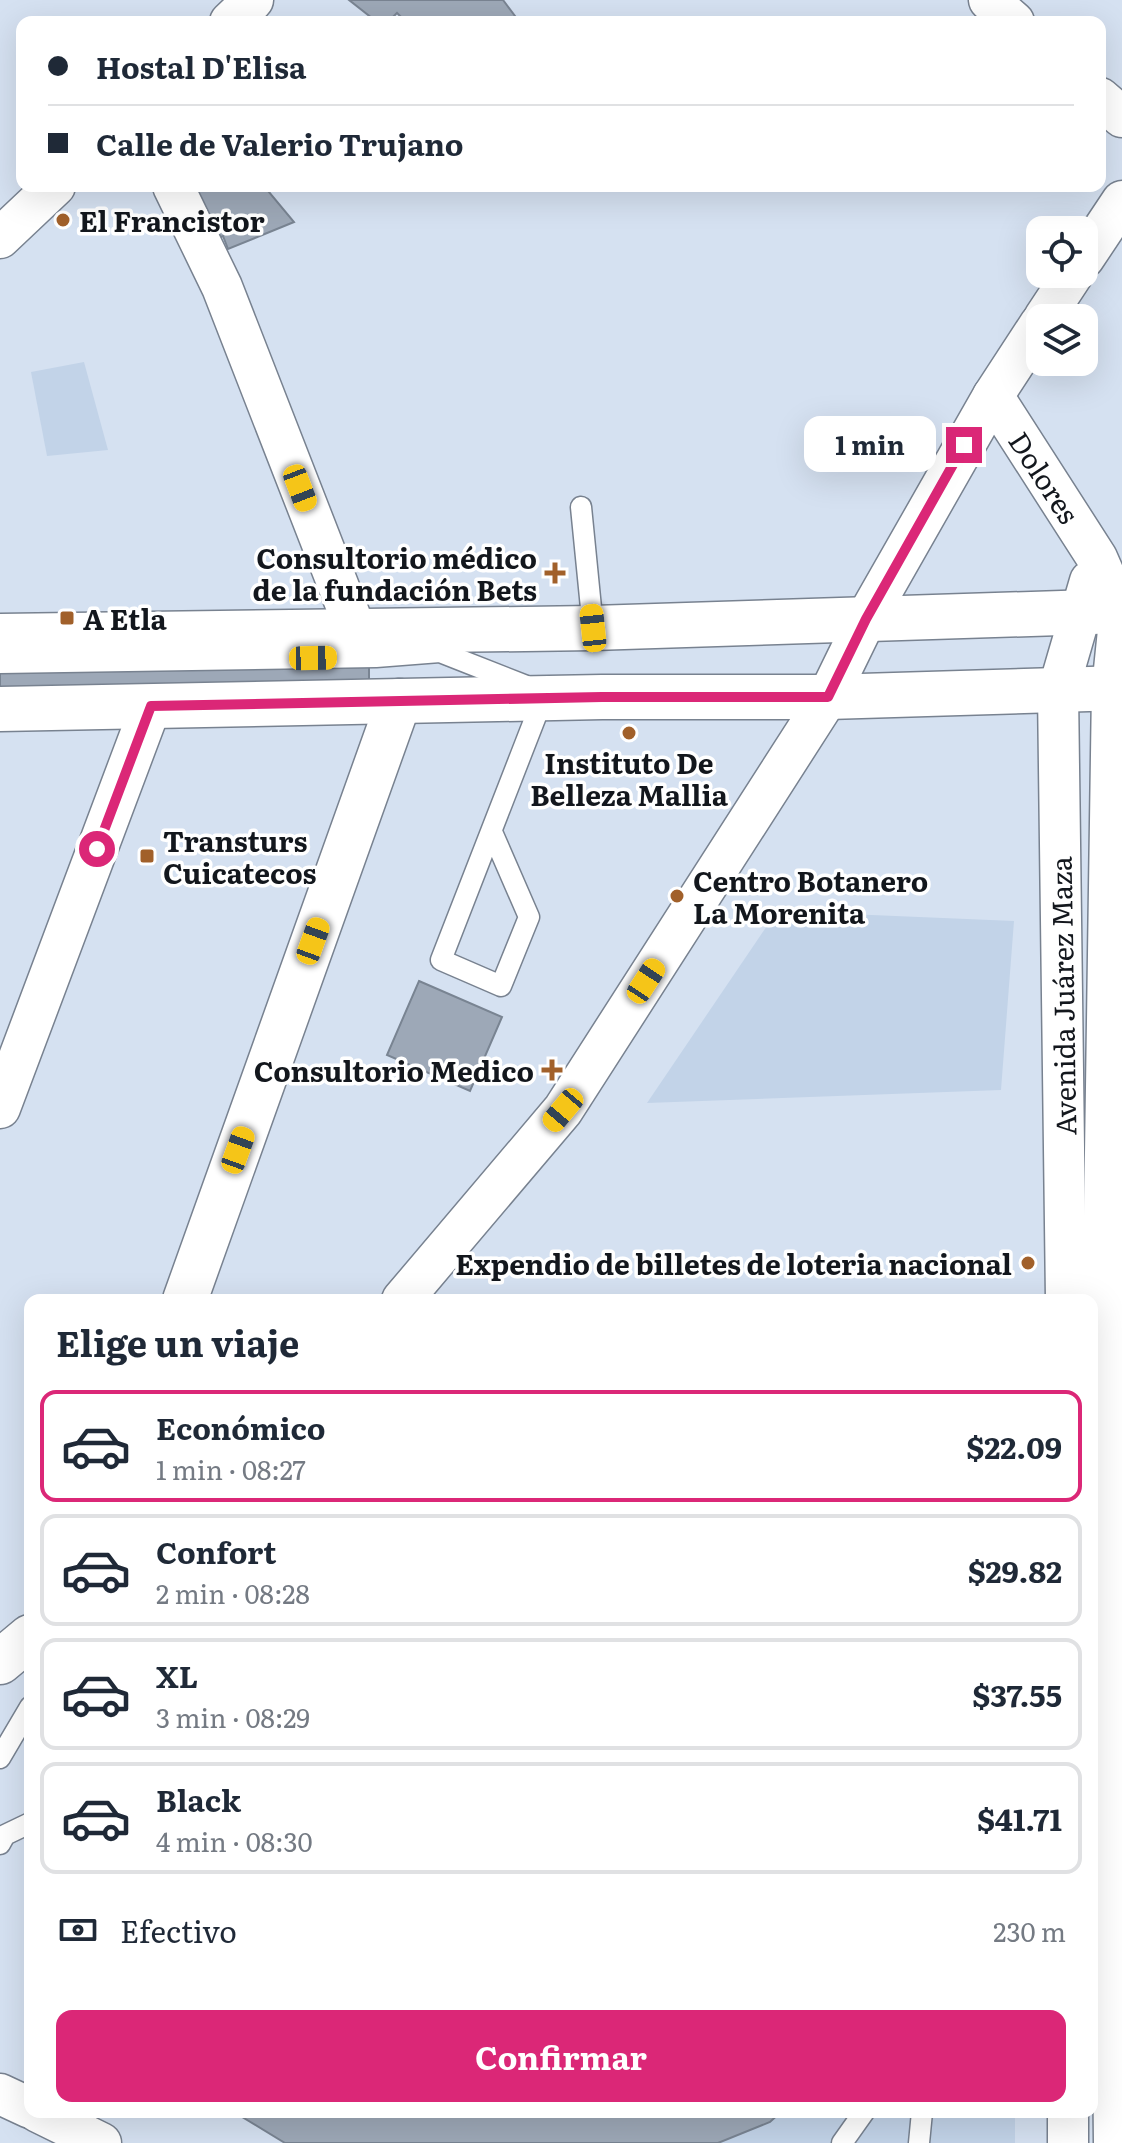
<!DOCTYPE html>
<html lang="es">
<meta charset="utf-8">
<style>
:root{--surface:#fff;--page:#f6f6f7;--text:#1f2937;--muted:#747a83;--line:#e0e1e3;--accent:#db2777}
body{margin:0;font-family:Literata,serif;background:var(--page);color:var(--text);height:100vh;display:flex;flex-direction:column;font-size:30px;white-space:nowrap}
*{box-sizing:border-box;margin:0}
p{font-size:26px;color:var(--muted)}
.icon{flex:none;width:44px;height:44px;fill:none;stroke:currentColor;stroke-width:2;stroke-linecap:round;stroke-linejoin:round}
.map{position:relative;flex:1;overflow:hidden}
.panel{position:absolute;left:24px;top:1294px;width:1074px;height:824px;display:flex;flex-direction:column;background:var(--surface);border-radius:16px;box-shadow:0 8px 32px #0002}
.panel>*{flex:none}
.hud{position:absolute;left:16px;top:16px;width:1090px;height:176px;border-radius:16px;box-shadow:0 8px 32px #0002;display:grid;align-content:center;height:176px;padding:0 32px;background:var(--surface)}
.buttons{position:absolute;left:1026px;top:216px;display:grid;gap:16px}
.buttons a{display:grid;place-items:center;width:72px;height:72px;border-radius:16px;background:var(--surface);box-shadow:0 8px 32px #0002;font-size:40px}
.end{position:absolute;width:36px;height:36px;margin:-18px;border:10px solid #db2777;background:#fff;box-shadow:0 0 0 4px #fff}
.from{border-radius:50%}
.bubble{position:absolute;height:56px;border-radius:16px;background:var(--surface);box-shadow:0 8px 32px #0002;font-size:26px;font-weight:700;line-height:56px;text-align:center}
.car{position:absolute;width:24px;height:48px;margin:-24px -12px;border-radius:10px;box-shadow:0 0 6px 2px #0007;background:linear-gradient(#f5c518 24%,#345 0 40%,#f5c518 0 76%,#345 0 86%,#f5c518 0)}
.hud b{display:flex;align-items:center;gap:28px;height:76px;font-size:30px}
.hud b+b{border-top:2px solid var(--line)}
.hud i{width:20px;height:20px;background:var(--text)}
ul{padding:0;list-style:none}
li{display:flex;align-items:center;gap:24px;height:112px;margin:0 16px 12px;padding:0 16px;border:4px solid var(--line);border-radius:16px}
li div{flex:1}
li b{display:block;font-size:30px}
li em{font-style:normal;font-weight:700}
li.on{border-color:var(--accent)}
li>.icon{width:72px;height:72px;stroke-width:1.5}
h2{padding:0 32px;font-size:36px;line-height:96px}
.pay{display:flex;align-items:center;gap:20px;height:88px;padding:0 32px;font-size:30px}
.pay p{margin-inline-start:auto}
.action{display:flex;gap:16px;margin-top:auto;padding:16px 32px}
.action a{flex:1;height:92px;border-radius:16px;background:var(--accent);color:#fff;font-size:32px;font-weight:700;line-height:92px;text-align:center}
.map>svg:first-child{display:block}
.built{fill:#c2d3e8}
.building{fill:#9da8b7;stroke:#798492;stroke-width:2}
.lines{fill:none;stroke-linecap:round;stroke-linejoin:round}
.lane-casing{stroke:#788290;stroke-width:23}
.street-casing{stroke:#788290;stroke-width:43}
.secondary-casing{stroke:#788290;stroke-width:47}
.lane{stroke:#fff;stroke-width:20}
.street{stroke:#fff;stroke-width:40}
.secondary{stroke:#fff;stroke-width:44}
.route{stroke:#db2777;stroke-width:10}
.poi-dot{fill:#a1602a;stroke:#fff;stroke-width:3}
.labels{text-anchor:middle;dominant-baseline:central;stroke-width:7;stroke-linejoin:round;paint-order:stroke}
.poi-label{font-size:28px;font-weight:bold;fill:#13171d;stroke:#fff;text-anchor:start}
.street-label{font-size:28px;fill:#13171d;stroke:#fff}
</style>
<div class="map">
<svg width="1122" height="2143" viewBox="0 0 1122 2143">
<rect width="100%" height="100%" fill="#d5e1f1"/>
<g class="built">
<polygon points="84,362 108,450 47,456 31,372"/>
<polygon points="777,911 1014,921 1001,1090 647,1103"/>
<polygon points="781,2112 1015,2112 1015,2143 718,2143 770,2122"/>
</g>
<g class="building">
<polygon points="349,0 503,0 518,20 406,22 397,13 388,22 377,22"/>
<polygon points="187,186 264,186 294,222 228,249 223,236 209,242"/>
<polygon points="369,659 369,699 0,703 0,663"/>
<polygon points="419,981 502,1017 470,1091 387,1055"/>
<polygon points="234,2112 781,2112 770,2122 718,2143 285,2143"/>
</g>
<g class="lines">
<defs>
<g id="lane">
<polyline points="581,507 593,628"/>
<polyline points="0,663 376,657 440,652 529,687"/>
<polyline points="492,832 529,917 501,986 441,960 543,698"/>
<polyline points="0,1758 30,1707"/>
<polyline points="0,1844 5,1835 30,1823"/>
<polyline points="842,2143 864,2112"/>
<polyline points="919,2143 922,2112"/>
</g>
<g id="street">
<polyline points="989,0 1014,22"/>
<polyline points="230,22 253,0"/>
<polyline points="1100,98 1122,117"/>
<polyline points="173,186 222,287 356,631"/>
<polyline points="0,238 55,186"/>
<polyline points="1084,258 1122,201"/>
<polyline points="1044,318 1073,274"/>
<polyline points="993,396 1097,558 1120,611 1112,689 1104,1220 1114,2143"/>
<polyline points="0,1108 151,706"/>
<polyline points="402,1300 563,1110 828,697 866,619 993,396 1040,324"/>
<polyline points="1066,1300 1058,691 1090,581"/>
<polyline points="0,2094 30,2108"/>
<polyline points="38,2112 101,2143"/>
<polyline points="1068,2112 1068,2143"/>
</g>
<g id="secondary">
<polyline points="0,636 593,628 1122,611"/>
<polyline points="0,709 602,697 828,697 1122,688"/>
<polyline points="185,1300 399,701"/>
<polyline points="0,1662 30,1637"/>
</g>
</defs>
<use href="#lane" class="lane-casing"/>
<use href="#street" class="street-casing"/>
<use href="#secondary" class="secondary-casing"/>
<use href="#lane" class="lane"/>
<use href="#street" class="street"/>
<use href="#secondary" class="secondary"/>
</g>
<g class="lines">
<polyline class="route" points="97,849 151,706 602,697 828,697 866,619 964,445"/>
</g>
<g class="poi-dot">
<circle cx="63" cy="220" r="8"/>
<path d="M551 561h8v8h8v8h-8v8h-8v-8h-8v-8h8z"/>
<rect x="59" y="610" width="16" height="16" rx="4"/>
<circle cx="629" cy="733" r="8"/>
<rect x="139" y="848" width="16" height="16" rx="4"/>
<circle cx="677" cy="896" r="8"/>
<path d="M548 1058h8v8h8v8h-8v8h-8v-8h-8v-8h8z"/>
<circle cx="1028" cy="1263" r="8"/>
</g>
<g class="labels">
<g class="poi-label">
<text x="79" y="220">El Francistor</text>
<text x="537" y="557" text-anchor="end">Consultorio médico<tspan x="537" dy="32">de la fundación Bets</tspan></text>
<text x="83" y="618">A Etla</text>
<text x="629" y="762" text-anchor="middle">Instituto De<tspan x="629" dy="32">Belleza Mallia</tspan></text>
<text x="163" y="840">Transturs<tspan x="163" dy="32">Cuicatecos</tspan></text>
<text x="693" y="880">Centro Botanero<tspan x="693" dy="32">La Morenita</tspan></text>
<text x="534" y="1070" text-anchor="end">Consultorio Medico</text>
<text x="1012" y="1263" text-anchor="end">Expendio de billetes de loteria nacional</text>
</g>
<g class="street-label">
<text transform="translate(1045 477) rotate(57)">Dolores</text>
<text transform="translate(1062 996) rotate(-91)">Avenida Juárez Maza</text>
</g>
</g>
</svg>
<div class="buttons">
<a><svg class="icon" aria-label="locate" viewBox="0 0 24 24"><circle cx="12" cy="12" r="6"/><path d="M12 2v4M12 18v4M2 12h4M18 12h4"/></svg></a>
<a><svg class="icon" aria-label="layers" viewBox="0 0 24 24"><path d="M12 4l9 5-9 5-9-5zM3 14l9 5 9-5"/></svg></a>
</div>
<i class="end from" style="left:97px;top:849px"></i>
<i class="end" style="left:964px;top:445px"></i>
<div class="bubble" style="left:804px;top:416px;width:132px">1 min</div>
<i class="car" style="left:300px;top:488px;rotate:159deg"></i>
<i class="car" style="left:593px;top:628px;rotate:354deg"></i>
<i class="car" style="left:313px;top:658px;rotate:89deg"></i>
<i class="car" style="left:313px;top:941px;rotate:20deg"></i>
<i class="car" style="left:646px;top:981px;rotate:33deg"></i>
<i class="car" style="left:563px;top:1110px;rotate:220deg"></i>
<i class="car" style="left:238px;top:1150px;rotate:20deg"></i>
<div class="hud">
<b><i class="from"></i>Hostal D'Elisa</b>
<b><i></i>Calle de Valerio Trujano</b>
</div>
<section class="panel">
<h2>Elige un viaje</h2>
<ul>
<li class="on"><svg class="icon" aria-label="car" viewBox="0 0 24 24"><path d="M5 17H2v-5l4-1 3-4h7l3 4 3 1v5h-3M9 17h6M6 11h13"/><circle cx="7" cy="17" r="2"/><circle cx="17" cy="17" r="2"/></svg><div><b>Económico</b><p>1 min · 08:27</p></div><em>$22.09</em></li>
<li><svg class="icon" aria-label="car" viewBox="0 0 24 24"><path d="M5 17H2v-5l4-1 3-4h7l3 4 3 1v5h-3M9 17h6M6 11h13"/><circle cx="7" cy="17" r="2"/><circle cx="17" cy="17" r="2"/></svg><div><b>Confort</b><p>2 min · 08:28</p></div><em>$29.82</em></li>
<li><svg class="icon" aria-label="car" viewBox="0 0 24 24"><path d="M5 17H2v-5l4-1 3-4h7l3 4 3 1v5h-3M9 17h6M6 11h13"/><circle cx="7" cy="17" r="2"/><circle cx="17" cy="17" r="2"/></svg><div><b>XL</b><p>3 min · 08:29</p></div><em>$37.55</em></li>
<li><svg class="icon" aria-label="car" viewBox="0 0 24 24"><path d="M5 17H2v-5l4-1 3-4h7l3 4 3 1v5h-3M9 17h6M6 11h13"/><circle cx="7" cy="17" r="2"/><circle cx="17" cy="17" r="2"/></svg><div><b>Black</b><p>4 min · 08:30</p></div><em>$41.71</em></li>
</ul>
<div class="pay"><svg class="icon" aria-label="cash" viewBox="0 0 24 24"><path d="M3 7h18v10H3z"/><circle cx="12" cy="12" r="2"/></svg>Efectivo<p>230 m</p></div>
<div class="action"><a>Confirmar</a></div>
</section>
</div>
